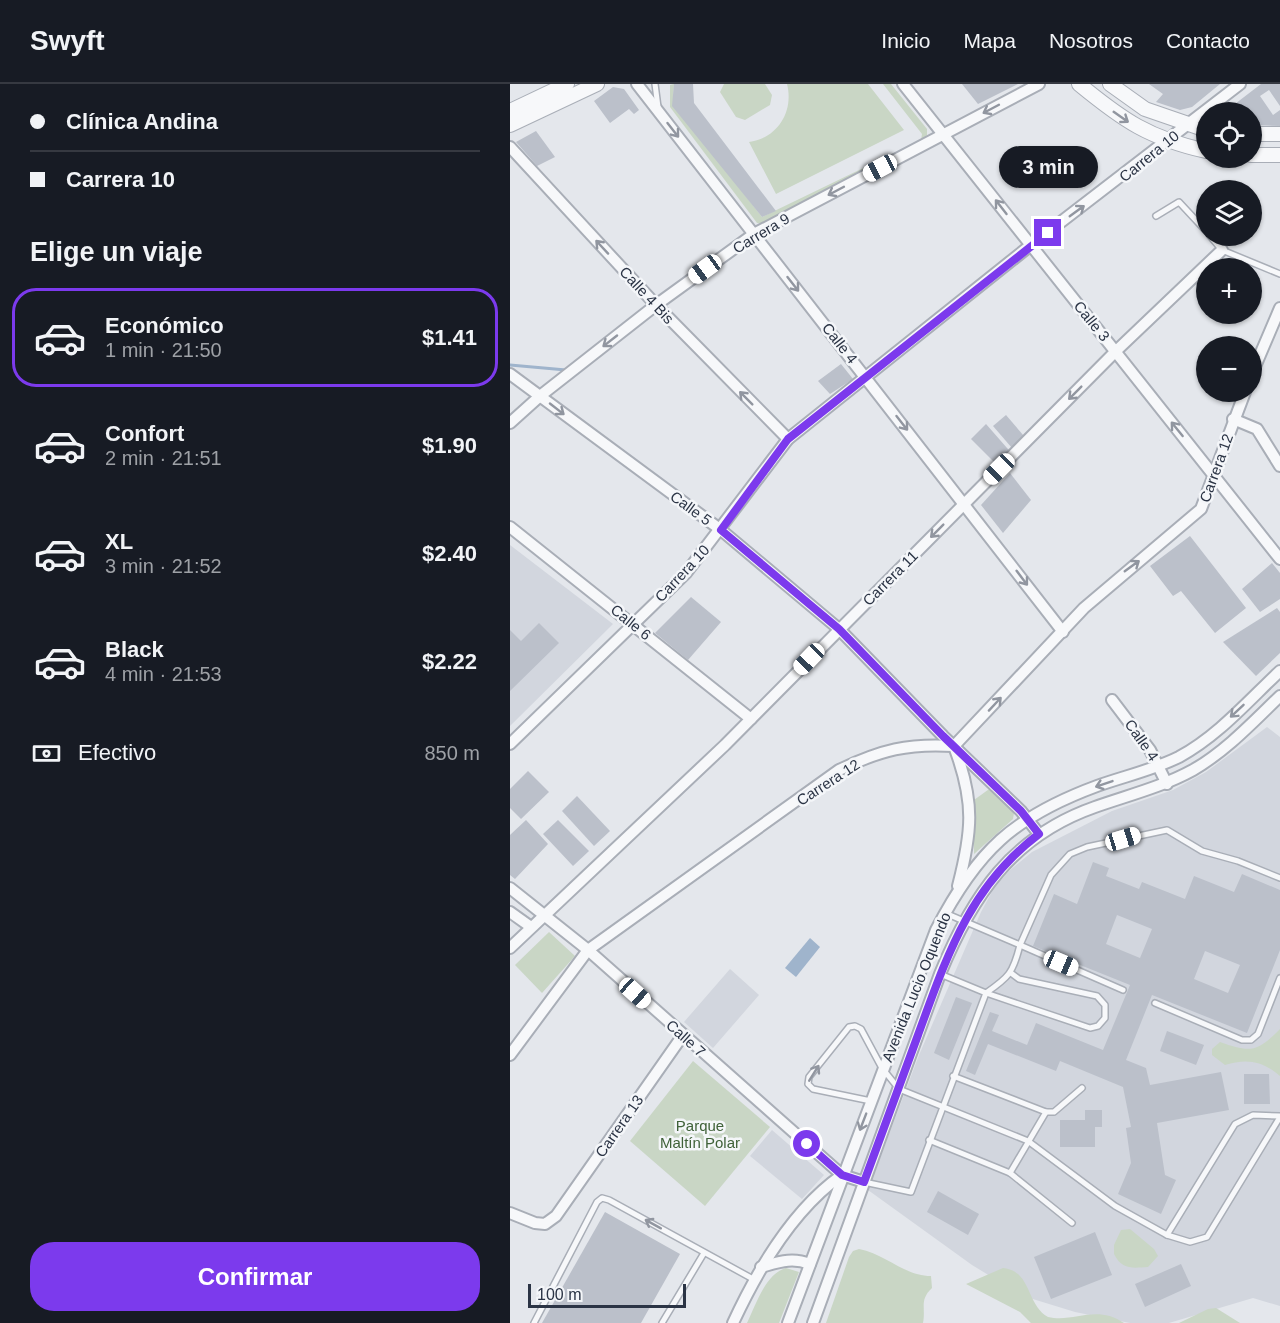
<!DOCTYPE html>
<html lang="es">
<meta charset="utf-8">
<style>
:root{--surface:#171b24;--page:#242831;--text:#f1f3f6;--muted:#9ea1a6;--line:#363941;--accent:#7c3aed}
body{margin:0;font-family:Arial,sans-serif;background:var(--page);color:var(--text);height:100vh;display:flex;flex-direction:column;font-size:22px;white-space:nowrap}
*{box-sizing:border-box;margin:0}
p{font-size:20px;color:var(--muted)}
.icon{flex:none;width:33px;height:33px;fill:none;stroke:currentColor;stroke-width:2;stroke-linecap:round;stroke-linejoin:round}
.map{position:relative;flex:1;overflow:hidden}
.sheet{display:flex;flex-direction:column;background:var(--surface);width:510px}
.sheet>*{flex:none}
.guide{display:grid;align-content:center;height:132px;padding:0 30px;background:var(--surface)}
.tools{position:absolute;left:686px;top:18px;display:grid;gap:12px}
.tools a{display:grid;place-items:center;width:66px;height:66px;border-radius:50%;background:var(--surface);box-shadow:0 2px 4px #0004;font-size:30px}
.scale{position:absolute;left:18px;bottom:15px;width:158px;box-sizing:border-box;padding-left:6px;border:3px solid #2b3445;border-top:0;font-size:16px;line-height:21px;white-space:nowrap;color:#2b3445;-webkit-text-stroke:4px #f4f6f9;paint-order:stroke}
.end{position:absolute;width:27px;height:27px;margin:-14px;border:8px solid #7c3aed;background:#fff;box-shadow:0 0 0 3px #fff}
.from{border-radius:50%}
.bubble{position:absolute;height:42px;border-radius:21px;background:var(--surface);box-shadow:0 2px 4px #0004;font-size:20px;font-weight:700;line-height:42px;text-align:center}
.car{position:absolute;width:18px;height:36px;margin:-18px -9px;border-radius:8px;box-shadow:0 0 4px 2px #0007;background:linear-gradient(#fff 24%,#345 0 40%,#fff 0 76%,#345 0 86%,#fff 0)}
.guide b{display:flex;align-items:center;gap:21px;height:57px;font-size:22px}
.guide b+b{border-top:2px solid var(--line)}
.guide i{width:15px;height:15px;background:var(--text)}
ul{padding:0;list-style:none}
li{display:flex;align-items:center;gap:18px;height:99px;margin:0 12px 9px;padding:0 18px;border:3px solid transparent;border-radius:24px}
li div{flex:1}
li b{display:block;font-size:22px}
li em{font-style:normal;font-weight:700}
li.active{border-color:var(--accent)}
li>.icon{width:54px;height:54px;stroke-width:1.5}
h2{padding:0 30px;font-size:27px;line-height:72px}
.pay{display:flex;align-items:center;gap:15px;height:66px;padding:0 30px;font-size:22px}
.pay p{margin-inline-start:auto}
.action{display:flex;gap:12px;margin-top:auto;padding:12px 30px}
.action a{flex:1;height:69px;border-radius:24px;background:var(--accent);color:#fff;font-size:24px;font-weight:700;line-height:69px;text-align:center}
header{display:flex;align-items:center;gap:36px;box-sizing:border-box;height:84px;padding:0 30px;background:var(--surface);border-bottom:2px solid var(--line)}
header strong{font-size:28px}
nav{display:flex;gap:33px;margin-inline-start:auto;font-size:21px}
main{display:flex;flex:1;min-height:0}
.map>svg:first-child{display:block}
.built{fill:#d2d6de}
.green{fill:#c9d6c5}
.water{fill:#9fb4cc}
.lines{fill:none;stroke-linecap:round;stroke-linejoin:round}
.stream{stroke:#9fb4cc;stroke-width:3}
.building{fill:#bbc0ca;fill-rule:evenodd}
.service-casing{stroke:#a9aeb7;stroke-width:8}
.minor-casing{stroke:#a9aeb7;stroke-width:14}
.tertiary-casing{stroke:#a9aeb7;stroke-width:16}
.service{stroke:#f7f8fa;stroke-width:5}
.minor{stroke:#f7f8fa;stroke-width:10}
.tertiary{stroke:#f7f8fa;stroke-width:14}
.oneway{stroke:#9196a0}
.route{stroke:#7c3aed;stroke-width:8}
.labels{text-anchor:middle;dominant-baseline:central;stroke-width:5;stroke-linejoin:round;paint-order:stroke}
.street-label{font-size:15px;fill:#2b3445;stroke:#f4f6f9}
.park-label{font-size:15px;fill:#3f6138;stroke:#f4f6f9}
</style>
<header>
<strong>Swyft</strong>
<nav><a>Inicio</a><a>Mapa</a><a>Nosotros</a><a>Contacto</a></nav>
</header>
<main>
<section class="sheet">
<div class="guide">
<b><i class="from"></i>Clínica Andina</b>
<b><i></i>Carrera 10</b>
</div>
<h2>Elige un viaje</h2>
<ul>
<li class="active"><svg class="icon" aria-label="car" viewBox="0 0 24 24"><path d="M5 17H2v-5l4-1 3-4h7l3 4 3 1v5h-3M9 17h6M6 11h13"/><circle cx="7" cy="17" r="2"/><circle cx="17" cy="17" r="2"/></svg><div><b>Económico</b><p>1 min · 21:50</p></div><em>$1.41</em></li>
<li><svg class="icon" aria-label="car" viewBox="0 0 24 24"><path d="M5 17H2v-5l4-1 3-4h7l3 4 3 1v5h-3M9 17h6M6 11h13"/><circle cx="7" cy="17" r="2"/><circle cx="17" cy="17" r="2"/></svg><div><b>Confort</b><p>2 min · 21:51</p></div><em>$1.90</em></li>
<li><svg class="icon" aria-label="car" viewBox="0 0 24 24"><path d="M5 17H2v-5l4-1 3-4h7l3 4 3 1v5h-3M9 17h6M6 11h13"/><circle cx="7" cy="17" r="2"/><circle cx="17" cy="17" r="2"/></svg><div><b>XL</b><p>3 min · 21:52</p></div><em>$2.40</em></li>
<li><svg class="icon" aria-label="car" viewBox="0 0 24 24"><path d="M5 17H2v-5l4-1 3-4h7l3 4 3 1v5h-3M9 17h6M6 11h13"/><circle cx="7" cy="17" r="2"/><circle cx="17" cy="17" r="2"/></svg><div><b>Black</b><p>4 min · 21:53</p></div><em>$2.22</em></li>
</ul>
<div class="pay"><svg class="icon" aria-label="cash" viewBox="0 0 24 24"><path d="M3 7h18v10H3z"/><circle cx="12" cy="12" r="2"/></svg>Efectivo<p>850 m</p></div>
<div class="action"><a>Confirmar</a></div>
</section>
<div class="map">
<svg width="770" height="1239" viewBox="0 0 770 1239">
<rect width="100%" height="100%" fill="#e4e7ec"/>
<g class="built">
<polygon points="0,461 103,540 0,642"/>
<polygon points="757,643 770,653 770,1222 743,1214 659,1239 620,1239 565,1228 513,1212 462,1181 358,1106 409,971 471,828 484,804 499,787 522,768 602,727 663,706 696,688"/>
<polygon points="220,885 249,911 203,964 174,938"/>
<polygon points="262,1046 314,1091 292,1115 240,1072"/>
</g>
<g class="green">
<polygon points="164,0 163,19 252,133 411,56 412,50 373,0 381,0 417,45 417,51 414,55 252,140 247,139 160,23 160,1"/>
<polygon points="214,0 255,0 262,11 260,21 235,36 226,33 210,8"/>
<path d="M277,0H358L394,46L266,110L239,58C268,54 284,27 277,0Z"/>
<polygon points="482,703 504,729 503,735 464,770 464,716"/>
<polygon points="39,848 65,872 32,909 5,881"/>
<path d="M770,945V992C753,977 737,974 715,981L702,971V965L710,958C741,969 747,968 770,945Z"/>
<polygon points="183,977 260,1043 195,1122 120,1057"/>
<path d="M620,1145L644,1165L648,1172L638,1183C622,1184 612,1186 604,1170V1161L611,1146Z"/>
<path d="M349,1165C376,1170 394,1192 421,1192L422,1204C409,1216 416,1224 413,1239H316L339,1173L343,1167Z"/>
<path d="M276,1184L289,1188L269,1239H237C246,1221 255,1190 276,1184Z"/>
<path d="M493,1184C522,1187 516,1221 538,1233C564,1239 586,1220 614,1239H521L510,1228L456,1200Z"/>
<polygon points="706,1224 730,1239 669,1239 698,1225"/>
</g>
<polygon class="water" points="300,854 310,863 286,893 275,884"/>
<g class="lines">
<polyline class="stream" points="0,281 56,286"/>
</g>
<g class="building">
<polygon points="164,0 183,0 184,19 266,127 252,133 162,22"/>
<polygon points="452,0 508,0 468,20"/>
<polygon points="639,0 710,0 682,23 670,26 646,18 653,10"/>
<polygon points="751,0 770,0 770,22 759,6 750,12 763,31 770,26 770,42 741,41 741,28 725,28 721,23"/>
<polygon points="103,3 114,5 129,26 124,30 119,25 100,39 84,17"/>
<polygon points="26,47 45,73 27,82 6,58"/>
<polygon points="331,280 343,295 320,310 308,297"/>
<polygon points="496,331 519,358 508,371 483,342"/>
<polygon points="476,340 504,372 491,385 461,355"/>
<polygon points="500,389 521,416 493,449 471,421"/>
<polygon points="680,452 736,524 705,549 671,507 663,512 640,482"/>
<polygon points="762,479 770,489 770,515 750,528 732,505"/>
<polygon points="181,513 211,538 178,576 145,549"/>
<polygon points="767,524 770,528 770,569 746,592 713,558"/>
<polygon points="29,539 49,559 0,607 0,546 11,557"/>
<polygon points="18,687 39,708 11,735 0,724 0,705"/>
<polygon points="67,712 100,747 84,762 52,727"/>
<polygon points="16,736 38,760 5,795 0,791 0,751"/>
<polygon points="48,736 79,767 63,782 33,750"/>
<path d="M583,778L599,784L596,792L629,805L632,798L675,815L684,792L724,808L732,790L770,806V866L737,949L642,911L616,976L636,984L640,1001L711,988L719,1026L647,1039L655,1091L666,1096L651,1130L608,1110L621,1079L616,1044L621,1043L613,1003L550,977L546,987L478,960L465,991L456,987L480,928L489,931L482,947L517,961L526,939L593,966L620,901L523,862L544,810L567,820ZM607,831L642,845L630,874L596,860ZM695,867L730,881L718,909L684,895Z"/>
<polygon points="446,913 462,919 439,976 424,969"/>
<polygon points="657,947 694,961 686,981 650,967"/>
<polygon points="734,990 759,990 760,1020 734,1020"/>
<polygon points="575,1026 592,1026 592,1043 585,1043 585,1063 550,1063 550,1036 575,1036"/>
<polygon points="428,1107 469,1130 458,1151 417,1128"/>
<polygon points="95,1128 170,1170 131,1239 32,1239"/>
<polygon points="585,1148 602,1191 541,1215 524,1173"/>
<polygon points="671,1180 681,1202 635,1223 625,1200"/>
</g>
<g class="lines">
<defs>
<g id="service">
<polyline points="145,0 148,23"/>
<polyline points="646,132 669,118 696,147"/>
<polyline points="700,152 712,166 770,190"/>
<path d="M435,829L510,861C503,889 499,893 476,909"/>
<polyline points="613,906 510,861 541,791 560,770 577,763 657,746 692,767 728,777 770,794"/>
<polyline points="476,909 580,944 588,942 595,934 595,921 587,912 509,895 501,889"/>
<polyline points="645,919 732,956 741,956 748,950 770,894"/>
<polyline points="443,992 536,1028 544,1028 572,1004"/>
<polyline points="361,1017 303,1005 298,1000 299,993 339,943 345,942 351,945 372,984 389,1005 518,1057 605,1122 657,1151 680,1158 697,1153 770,1033"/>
<polyline points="419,1056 500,1089 562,1139"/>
<polyline points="500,1089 536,1028"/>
<polyline points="354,1098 401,1108 476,909 430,890"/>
<polyline points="657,1151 725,1040 743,1031 770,1032"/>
<polyline points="24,1239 87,1118 92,1114 99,1116 243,1195"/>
<polyline points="152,1239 194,1169"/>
</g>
<g id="minor">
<polyline points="127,0 553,548"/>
<polyline points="393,0 770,475"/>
<polyline points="0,63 146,221 278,355"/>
<polyline points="0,290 211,446 329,545 433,652 511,727 529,750"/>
<polyline points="741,292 770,224"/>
<polyline points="723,335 747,345 770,382"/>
<polyline points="0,339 30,312 146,221 244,150 529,0"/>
<polyline points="0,443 241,635"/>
<polyline points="602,616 640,666 657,700"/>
<polyline points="0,660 176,489 278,355 521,161 730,0"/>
<path d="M445,665C465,719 462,748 448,802"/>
<polyline points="0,804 78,866 332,1091 354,1098"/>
<polyline points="0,828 21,843"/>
<polyline points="0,864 215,661 606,267 712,166"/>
<path d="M0,971L78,866L329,686C371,666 398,659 444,662L574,524L691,425L735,308"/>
<polyline points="0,1129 25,1139 35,1140 46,1132 173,951"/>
<path d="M251,1183C269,1178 282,1173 300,1180"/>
<path d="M223,1239C248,1185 283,1125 332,1091"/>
<path d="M278,1239L426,846C467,767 503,733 587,702C615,692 643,686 669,673C708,652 738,617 770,587"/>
<path d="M303,1239L430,890C462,812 502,752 585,723C619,711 652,703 683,686C716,667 743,638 770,612"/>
</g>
<g id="tertiary">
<path d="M569,0C614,37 639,54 696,67"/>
<polyline points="600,0 635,25 696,46"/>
<polyline points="0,27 57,0"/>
<polyline points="0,41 87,0"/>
<polyline points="741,50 770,50"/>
<polyline points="741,71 770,71"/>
</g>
</defs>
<use href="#service" class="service-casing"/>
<use href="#minor" class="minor-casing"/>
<use href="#tertiary" class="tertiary-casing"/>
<use href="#service" class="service"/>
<use href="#minor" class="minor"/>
<use href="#tertiary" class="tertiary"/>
</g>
<defs><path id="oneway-shaft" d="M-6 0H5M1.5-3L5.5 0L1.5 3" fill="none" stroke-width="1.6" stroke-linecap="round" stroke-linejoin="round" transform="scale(1.5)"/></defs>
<g class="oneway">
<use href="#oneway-shaft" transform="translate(481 25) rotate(152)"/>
<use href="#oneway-shaft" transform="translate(611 33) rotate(35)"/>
<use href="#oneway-shaft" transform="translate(163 46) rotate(52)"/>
<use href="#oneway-shaft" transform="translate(326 107) rotate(152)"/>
<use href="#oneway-shaft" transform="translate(491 123) rotate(-128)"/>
<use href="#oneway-shaft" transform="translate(567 127) rotate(-36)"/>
<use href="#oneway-shaft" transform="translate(92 163) rotate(-133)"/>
<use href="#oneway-shaft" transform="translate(283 200) rotate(52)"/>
<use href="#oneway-shaft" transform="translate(100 257) rotate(142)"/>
<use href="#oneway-shaft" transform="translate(565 309) rotate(135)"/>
<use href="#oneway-shaft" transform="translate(236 314) rotate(-135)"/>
<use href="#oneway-shaft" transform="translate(47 325) rotate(38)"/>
<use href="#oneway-shaft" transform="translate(392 339) rotate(52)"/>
<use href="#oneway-shaft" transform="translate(667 345) rotate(-129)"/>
<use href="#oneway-shaft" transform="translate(427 447) rotate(135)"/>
<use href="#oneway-shaft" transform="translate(622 482) rotate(-36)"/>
<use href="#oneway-shaft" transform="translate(512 494) rotate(53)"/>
<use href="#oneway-shaft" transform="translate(485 620) rotate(-47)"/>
<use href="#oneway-shaft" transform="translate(727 627) rotate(137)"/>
<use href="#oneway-shaft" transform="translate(594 700) rotate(161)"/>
<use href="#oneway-shaft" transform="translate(304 989) rotate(-58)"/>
<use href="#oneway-shaft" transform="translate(353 1038) rotate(111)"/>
<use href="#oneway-shaft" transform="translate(143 1140) rotate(-151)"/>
</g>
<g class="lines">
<path class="route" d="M297,1060L332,1091L354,1098C372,1049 390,1000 408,951C437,872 459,803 529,750L511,727L433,652L329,545L211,446L278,355L538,149"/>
</g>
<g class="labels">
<g class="street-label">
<text transform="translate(639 72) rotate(-39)">Carrera 10</text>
<text transform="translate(251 149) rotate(-31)">Carrera 9</text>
<text transform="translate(137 211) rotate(47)">Calle 4 Bis</text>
<text transform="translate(582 237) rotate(51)">Calle 3</text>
<text transform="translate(330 259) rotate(52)">Calle 4</text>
<text transform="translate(706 384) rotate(-70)">Carrera 12</text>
<text transform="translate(181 424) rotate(36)">Calle 5</text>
<text transform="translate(172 489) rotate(-47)">Carrera 10</text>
<text transform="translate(380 494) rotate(-45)">Carrera 11</text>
<text transform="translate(121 538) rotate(39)">Calle 6</text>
<text transform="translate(632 656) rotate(55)">Calle 4</text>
<text transform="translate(318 698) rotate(-33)">Carrera 12</text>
<text transform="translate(406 903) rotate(-68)">Avenida Lucio Oquendo</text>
<text transform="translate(176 954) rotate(42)">Calle 7</text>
<text transform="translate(109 1042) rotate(-55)">Carrera 13</text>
</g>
<g class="park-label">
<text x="190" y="1041">Parque<tspan x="190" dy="17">Maltín Polar</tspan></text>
</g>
</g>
</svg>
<div class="tools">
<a><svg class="icon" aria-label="locate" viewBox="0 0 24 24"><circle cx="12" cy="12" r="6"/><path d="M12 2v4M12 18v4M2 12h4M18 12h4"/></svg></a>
<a><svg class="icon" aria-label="layers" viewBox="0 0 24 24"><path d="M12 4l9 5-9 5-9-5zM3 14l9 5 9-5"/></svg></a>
<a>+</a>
<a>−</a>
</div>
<div class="scale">100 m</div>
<i class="end from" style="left:297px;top:1060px"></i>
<i class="end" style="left:538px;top:149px"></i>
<div class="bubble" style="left:489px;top:62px;width:99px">3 min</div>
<i class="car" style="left:370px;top:84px;rotate:242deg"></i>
<i class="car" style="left:195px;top:185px;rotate:234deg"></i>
<i class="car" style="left:489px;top:385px;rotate:225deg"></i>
<i class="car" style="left:299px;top:575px;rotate:224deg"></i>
<i class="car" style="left:613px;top:755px;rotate:73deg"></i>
<i class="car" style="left:551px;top:879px;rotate:113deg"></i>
<i class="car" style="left:125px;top:909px;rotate:132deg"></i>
</div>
</main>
